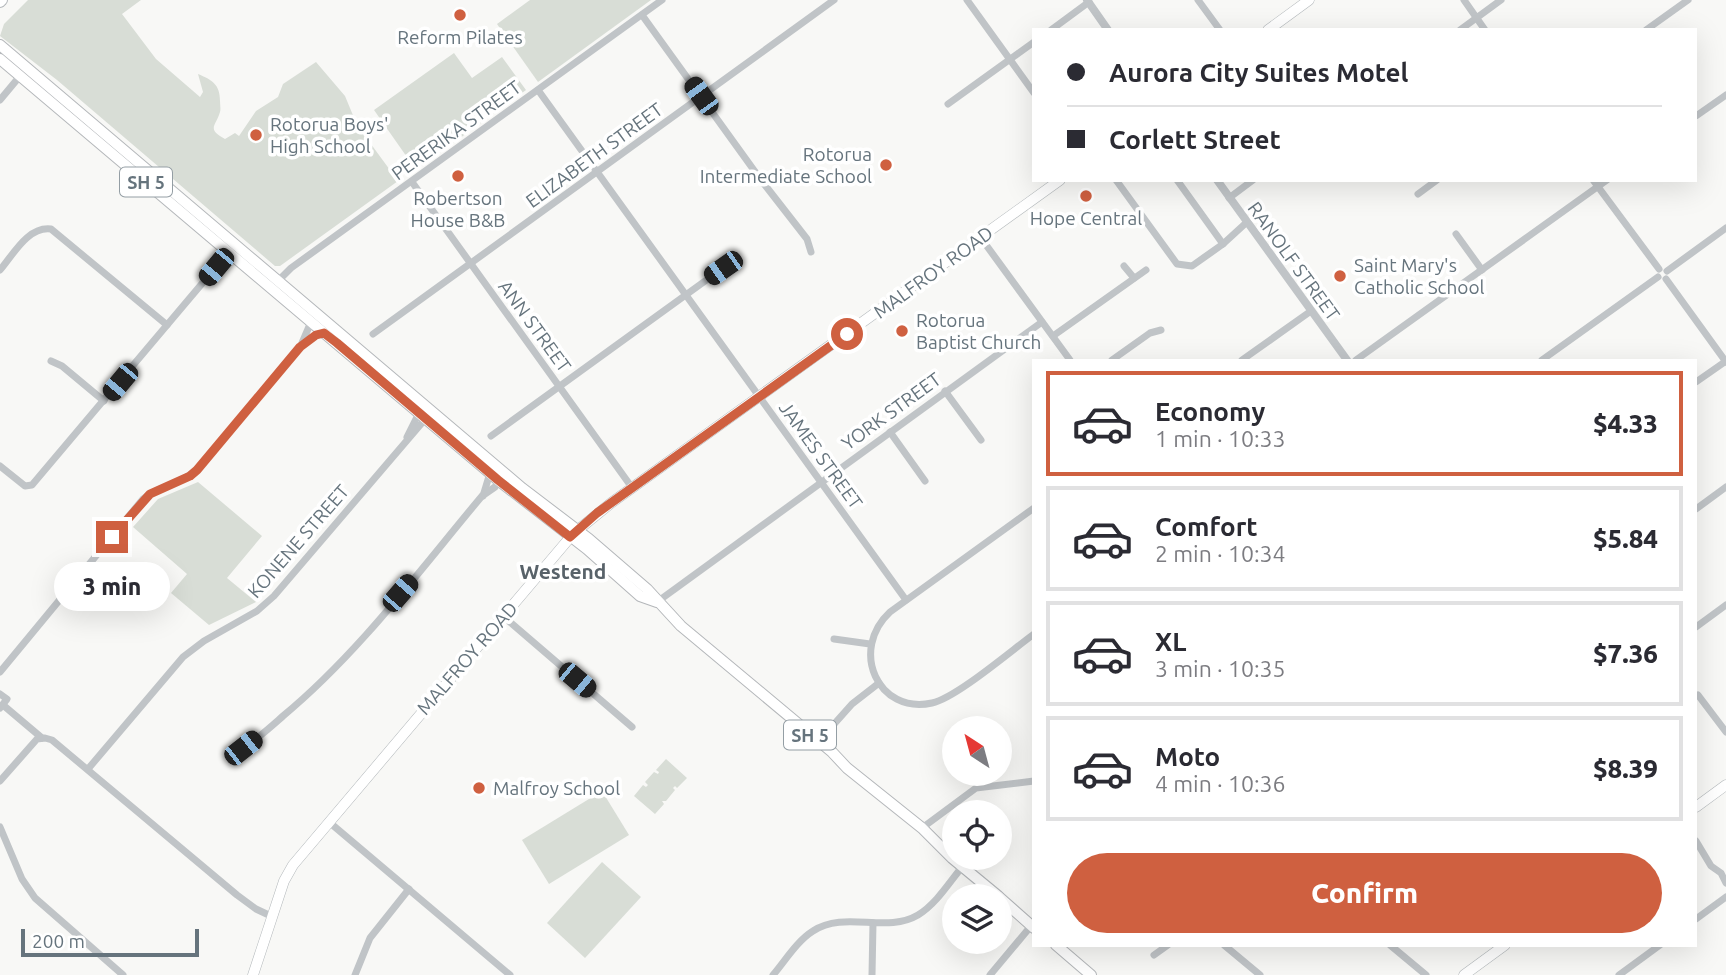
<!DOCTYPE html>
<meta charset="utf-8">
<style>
:root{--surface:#fff;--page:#f2f2f3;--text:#2b2b33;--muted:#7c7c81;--line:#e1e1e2;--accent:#cf6040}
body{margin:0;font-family:Ubuntu,sans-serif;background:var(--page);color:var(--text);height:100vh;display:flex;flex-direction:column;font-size:26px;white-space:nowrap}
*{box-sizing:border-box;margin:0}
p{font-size:23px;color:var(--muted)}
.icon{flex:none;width:38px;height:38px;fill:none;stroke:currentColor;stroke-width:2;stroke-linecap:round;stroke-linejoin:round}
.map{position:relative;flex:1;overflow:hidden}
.drawer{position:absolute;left:1032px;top:359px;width:665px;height:588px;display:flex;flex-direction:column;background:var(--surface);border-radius:0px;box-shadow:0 7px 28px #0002}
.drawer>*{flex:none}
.guide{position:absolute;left:1032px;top:28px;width:665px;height:154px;border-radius:0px;box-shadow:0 7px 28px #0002;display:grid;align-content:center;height:154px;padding:0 35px;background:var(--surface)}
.needle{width:46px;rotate:324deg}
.fabs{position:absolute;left:942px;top:716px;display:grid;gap:14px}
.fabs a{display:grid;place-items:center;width:70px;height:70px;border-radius:50%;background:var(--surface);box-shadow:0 7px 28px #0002;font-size:35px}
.scale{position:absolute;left:21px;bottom:18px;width:178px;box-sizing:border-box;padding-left:7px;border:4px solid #66747d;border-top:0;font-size:19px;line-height:24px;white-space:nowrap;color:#66747d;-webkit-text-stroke:5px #fff;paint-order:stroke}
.end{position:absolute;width:32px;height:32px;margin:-16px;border:9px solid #cf6040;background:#fff;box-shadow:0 0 0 4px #fff}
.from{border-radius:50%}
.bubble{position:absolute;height:49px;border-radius:24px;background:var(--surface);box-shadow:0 7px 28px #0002;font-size:23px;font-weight:800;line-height:49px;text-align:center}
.car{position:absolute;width:21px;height:42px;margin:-21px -10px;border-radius:9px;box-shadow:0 0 5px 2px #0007;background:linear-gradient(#222 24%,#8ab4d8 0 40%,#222 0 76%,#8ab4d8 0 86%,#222 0)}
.guide b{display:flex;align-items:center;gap:24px;height:66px;font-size:26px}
.guide b+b{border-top:2px solid var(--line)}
.guide i{width:18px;height:18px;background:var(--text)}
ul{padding:12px 0 0;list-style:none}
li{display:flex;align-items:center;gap:21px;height:105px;margin:0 14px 10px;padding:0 21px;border:4px solid var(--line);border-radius:0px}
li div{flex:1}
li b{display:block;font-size:26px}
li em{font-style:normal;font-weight:800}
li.current{border-color:var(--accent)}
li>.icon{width:63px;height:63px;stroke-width:1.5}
.primary-button{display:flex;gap:14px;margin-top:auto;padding:14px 35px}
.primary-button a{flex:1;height:80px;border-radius:42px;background:var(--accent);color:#fff;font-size:28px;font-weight:800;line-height:80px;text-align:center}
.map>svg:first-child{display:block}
.green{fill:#d8ddd6}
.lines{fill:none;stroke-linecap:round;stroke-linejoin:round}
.secondary-casing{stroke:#b3b8bb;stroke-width:11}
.primary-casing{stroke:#b4b8bb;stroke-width:12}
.trunk-casing{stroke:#b4b7ba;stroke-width:12}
.minor{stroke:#c0c4c7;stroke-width:7}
.tertiary{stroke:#c0c4c7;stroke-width:8}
.secondary{stroke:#fff;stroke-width:10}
.primary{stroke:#fff;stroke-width:10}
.trunk{stroke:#fff;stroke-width:10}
.route{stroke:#cf6040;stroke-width:9}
.poi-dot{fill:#cf6040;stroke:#fff;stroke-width:2.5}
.labels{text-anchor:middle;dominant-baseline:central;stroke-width:7;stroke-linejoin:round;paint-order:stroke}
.shield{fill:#fff;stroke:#949ea4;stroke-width:2}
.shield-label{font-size:18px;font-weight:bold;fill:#66747d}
.poi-label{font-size:19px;fill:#66747d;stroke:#fff;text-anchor:start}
.street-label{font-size:19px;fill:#66747d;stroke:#fff}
.neighbourhood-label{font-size:21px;font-weight:bold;fill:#586269;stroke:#fff}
</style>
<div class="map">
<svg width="1726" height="975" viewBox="0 0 1726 975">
<rect width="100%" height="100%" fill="#f8f8f6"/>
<g class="green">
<path d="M28,0H141L122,14L156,59L200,97L203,92L198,74C212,80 220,84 220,101C220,105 221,109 220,112C216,126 206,129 225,139L235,133L239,136L256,111L278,97L283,84L316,62L345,96L357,125L398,181L280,266H275L57,80L0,36L4,24Z"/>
<polygon points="530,0 651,0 538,82 497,24"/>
<polygon points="454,53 472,78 502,57 526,90 416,170 374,110"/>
<polygon points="198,482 262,536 227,578 256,602 209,625 171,593 187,574 133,527 158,499"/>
<polygon points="666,759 687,778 677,788 675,786 673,788 675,790 666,801 662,801 664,804 655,814 634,796 643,785 646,787 648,785 645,782 654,772 658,774 659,772 656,770"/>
<polygon points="602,791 629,835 549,884 522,840"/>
<polygon points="602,862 641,897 585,958 547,923"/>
</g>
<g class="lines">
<defs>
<g id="secondary">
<polyline points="1268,30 1309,0"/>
<polyline points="1696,807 1726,785"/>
<polyline points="253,975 284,881 293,865 573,534 611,503 1060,180"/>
<polyline points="1464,975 1505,945"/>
</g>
<polyline id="primary" points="0,2 2,0"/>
<g id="trunk">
<polyline points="0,45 522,488 589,539 647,589 681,626 832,752 847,768 922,828 952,858 998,896"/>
<polyline points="0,59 498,480 587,549 640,596 657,602"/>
<polyline points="999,897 1034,928"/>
<polyline points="1056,945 1091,975"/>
</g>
</defs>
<use href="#secondary" class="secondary-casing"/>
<use href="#primary" class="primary-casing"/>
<use href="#trunk" class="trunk-casing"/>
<g class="minor">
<polyline points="967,0 1034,93"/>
<polyline points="1198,0 1220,30"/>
<polyline points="1464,0 1485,30"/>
<polyline points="642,15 761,180 807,239 811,252"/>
<polyline points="1051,30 1089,2"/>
<polyline points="1460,30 1501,0"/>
<polyline points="1646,30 1688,0"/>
<polyline points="538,90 906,600"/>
<polyline points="0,100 20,76"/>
<polyline points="948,104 1034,42"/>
<polyline points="1696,116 1726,95"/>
<polyline points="1116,180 1177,264 1192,266 1223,244 1247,222"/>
<polyline points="1177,180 1223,244"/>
<polyline points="1593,180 1659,269"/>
<polyline points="412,182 633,489"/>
<polyline points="1418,194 1437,180"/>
<polyline points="1229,198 1253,180"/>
<polyline points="1456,234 1482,270"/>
<polyline points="981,238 1070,360"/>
<polyline points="1124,266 1134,278"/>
<path d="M0,270C13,255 28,226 51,229L167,325"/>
<polyline points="1667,271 1726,228"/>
<polyline points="1666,279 1726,362"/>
<polyline points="276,283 291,268 662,0"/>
<polyline points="373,334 834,0"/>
<polyline points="1053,336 1146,270"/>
<polyline points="302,343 311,322"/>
<polyline points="1112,360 1150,333 1161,330"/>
<polyline points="1242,360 1311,311"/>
<polyline points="1356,360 1607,180"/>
<polyline points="1542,360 1658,277"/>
<polyline points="51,361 62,366 104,401"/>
<polyline points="1696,382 1726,361"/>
<polyline points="945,391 981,440"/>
<polyline points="890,432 925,481"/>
<polyline points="491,436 723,268"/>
<polyline points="407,437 419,413"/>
<polyline points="0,466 25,486 32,485 216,267 228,256 229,252"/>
<polyline points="483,496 490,473"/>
<path d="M1034,508L890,612C849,650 878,715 932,703C956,698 1012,650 1034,634"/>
<polyline points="1696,509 1726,487"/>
<polyline points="657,602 1042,322"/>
<polyline points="503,616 632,727"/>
<polyline points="1696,627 1726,605"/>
<polyline points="834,639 870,644"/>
<path d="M0,672L143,499C159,486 181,484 197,470L300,347L316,335L324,333"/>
<polyline points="0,694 7,699 0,708"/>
<polyline points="1698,695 1726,732"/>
<polyline points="3,705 42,738"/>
<polyline points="819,741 852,704 879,683"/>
<path d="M231,754C251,745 267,730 283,716C359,653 419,571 482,496L495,487L500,478"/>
<polyline points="88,769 183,657 204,641 257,611 274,596 427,417"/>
<polyline points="0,781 37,739 45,738 52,740 237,895 256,909 273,917"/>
<polyline points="329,822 510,975"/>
<polyline points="0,827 22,879 35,898 123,975"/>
<polyline points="922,828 976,788 1034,781"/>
<polyline points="1696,841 1711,866 1721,873 1726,883"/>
<polyline points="1696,919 1726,897"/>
<polyline points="1224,945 1260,975"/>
<polyline points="1390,945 1426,975"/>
<polyline points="1154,955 1168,945"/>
<polyline points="355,975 370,938 409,889"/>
<path d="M773,975C785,961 797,941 813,931C845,910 886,934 918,915C936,904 949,883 962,867"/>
<polyline points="872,975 873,923"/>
<polyline points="990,975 1031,926"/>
<polyline points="1619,975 1660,945"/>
</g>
<g class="tertiary">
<polyline points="1087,0 1108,30"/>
<polyline points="1217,180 1347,360"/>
</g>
<use href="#secondary" class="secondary"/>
<use href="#primary" class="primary"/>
<use href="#trunk" class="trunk"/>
</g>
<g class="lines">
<polyline class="route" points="112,537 150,494 190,476 197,470 300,347 316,335 324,333 337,343 498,480 570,537 597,513 847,334"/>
</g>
<g class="poi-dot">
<circle cx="460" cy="15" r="7"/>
<circle cx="256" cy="135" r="7"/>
<circle cx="886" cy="165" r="7"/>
<circle cx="458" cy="176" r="7"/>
<circle cx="1086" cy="196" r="7"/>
<circle cx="1340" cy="276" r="7"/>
<circle cx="902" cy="331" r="7"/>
<circle cx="479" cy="788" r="7"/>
</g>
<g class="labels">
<g class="shield">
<rect x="120" y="167.5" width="52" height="29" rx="5"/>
<rect x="784" y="720.5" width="52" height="29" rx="5"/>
</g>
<g class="shield-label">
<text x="146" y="182">SH 5</text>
<text x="810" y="735">SH 5</text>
</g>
<g class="poi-label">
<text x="460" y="37" text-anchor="middle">Reform Pilates</text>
<text x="270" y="124">Rotorua Boys'<tspan x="270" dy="22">High School</tspan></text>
<text x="872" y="154" text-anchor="end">Rotorua<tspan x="872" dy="22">Intermediate School</tspan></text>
<text x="458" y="198" text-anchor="middle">Robertson<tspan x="458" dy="22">House B&amp;B</tspan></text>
<text x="1086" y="218" text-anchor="middle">Hope Central</text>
<text x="1354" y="265">Saint Mary's<tspan x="1354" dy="22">Catholic School</tspan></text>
<text x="916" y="320">Rotorua<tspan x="916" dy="22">Baptist Church</tspan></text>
<text x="493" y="788">Malfroy School</text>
</g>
<g class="street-label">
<text transform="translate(456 130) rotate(-36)">PERERIKA STREET</text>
<text transform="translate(594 155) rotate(-36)">ELIZABETH STREET</text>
<text transform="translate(1294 261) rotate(54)">RANOLF STREET</text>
<text transform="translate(933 272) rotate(-36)">MALFROY ROAD</text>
<text transform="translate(535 326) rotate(54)">ANN STREET</text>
<text transform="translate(891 411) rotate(-36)">YORK STREET</text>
<text transform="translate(821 455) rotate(54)">JAMES STREET</text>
<text transform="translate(298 541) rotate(-49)">KONENE STREET</text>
<text transform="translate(467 658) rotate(-49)">MALFROY ROAD</text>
</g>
<g class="neighbourhood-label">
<text x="563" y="571">Westend</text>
</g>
</g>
</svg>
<div class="fabs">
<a><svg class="needle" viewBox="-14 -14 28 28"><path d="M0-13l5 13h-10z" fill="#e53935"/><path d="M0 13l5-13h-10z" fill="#7c7c81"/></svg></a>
<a><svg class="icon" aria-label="locate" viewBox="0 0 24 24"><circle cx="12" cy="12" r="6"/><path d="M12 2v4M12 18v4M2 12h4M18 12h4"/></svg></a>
<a><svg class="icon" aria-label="layers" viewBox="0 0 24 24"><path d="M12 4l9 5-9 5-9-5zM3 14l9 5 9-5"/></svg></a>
</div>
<div class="scale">200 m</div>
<i class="end from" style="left:847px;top:334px"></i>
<i class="end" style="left:112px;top:537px"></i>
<div class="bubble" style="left:54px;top:562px;width:116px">3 min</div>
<i class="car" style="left:701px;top:96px;rotate:324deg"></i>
<i class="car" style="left:216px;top:267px;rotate:220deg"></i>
<i class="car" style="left:723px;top:268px;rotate:235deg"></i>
<i class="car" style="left:120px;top:382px;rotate:220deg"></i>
<i class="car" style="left:400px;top:593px;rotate:41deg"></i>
<i class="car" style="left:577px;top:680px;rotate:130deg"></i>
<i class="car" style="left:243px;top:748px;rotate:52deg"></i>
<div class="guide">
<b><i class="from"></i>Aurora City Suites Motel</b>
<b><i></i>Corlett Street</b>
</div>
<section class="drawer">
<ul>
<li class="current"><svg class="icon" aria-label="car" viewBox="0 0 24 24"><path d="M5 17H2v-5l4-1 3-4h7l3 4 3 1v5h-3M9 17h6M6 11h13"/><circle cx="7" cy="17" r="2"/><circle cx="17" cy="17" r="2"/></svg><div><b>Economy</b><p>1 min · 10:33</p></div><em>$4.33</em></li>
<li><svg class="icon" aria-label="car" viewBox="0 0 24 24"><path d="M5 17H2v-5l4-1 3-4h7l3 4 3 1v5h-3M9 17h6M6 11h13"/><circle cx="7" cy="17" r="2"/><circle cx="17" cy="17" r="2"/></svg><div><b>Comfort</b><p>2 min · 10:34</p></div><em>$5.84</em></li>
<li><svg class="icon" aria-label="car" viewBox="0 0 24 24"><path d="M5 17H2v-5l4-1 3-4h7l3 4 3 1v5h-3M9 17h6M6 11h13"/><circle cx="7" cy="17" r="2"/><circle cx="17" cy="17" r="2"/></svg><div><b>XL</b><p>3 min · 10:35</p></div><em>$7.36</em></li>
<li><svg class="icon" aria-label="car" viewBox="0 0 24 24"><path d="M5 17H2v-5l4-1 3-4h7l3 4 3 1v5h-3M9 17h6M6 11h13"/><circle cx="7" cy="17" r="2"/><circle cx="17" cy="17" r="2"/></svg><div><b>Moto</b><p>4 min · 10:36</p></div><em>$8.39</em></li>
</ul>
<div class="primary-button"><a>Confirm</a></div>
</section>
</div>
